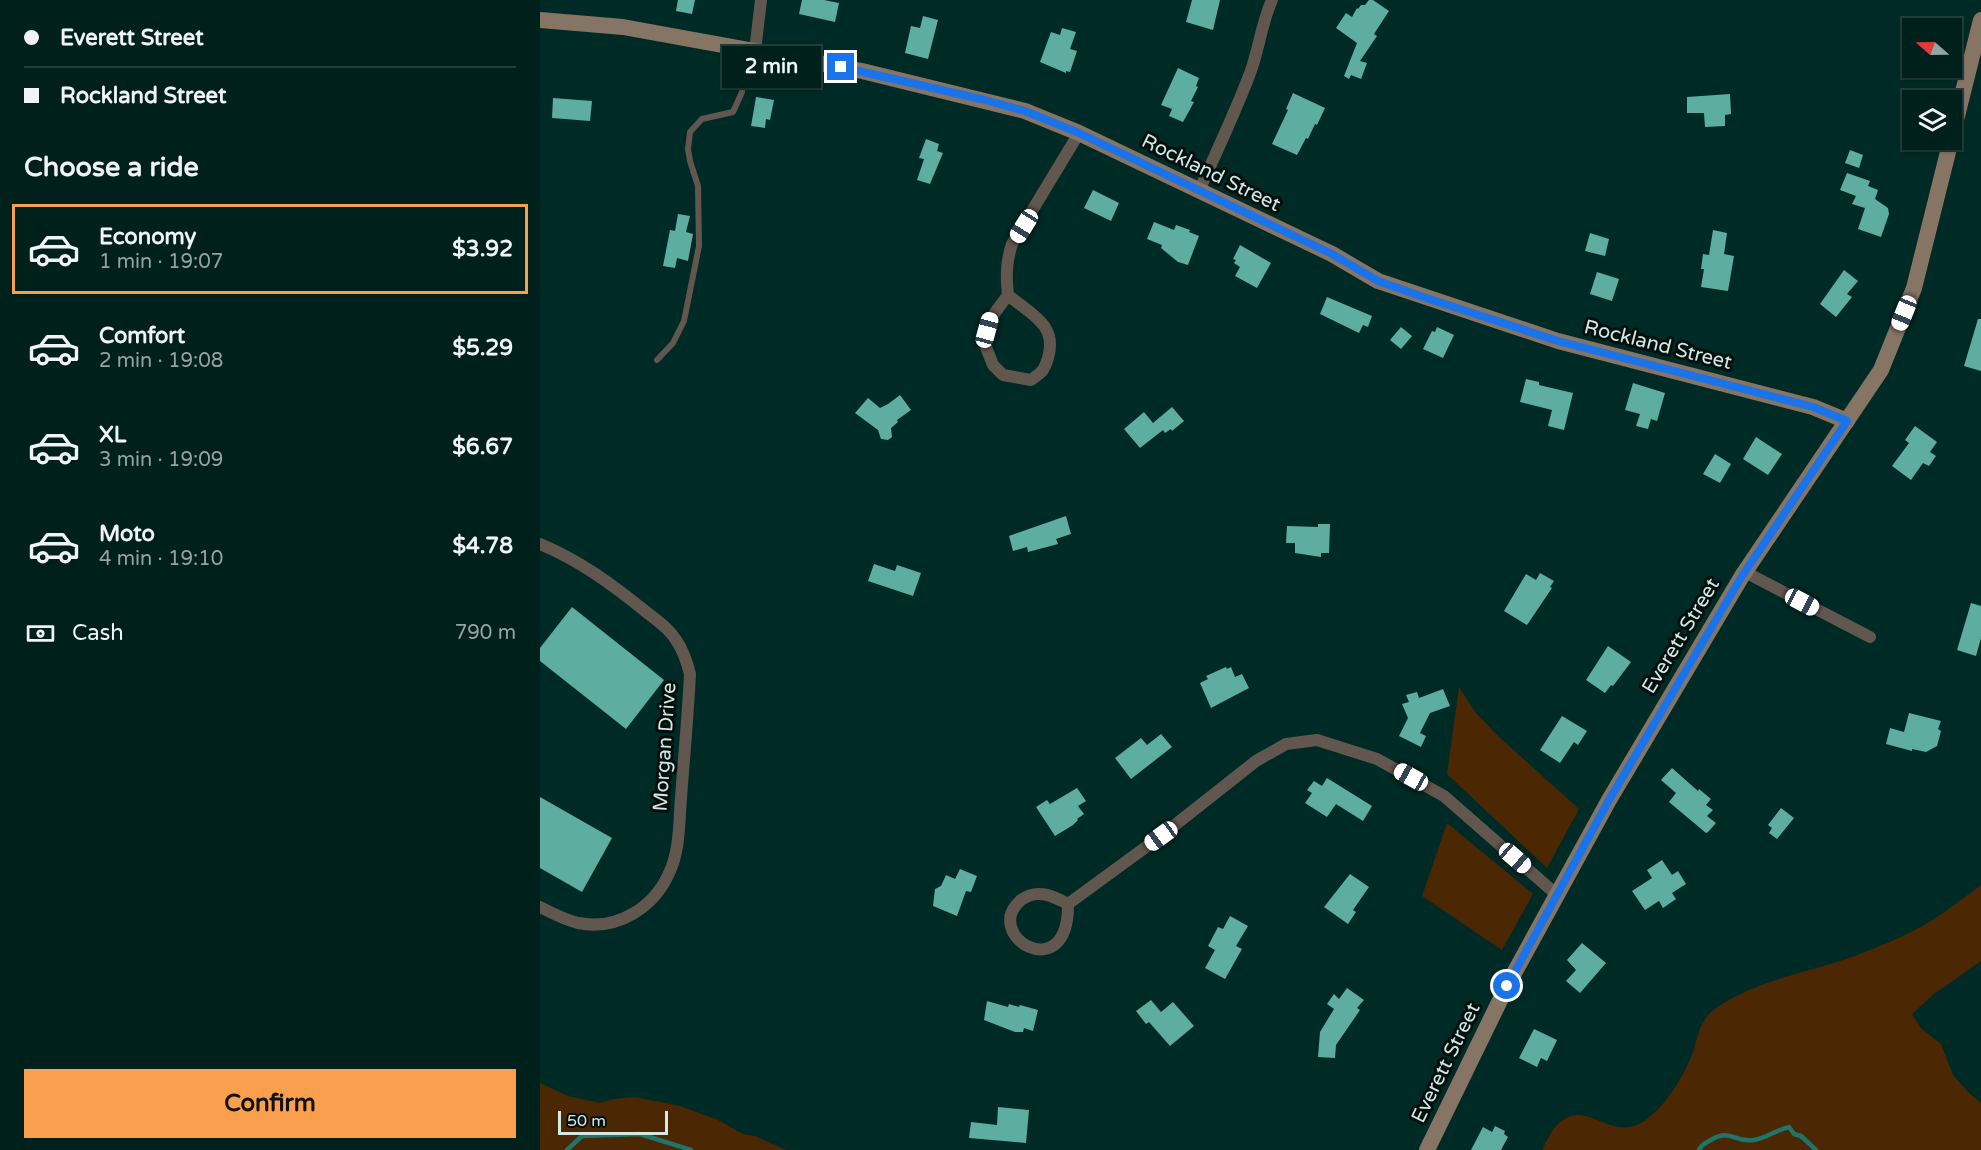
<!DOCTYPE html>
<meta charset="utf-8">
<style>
:root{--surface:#00201c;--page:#0e2d29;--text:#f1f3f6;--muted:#95a3a3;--line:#223e3b;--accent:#fa9f4e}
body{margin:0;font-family:"Varela Round",sans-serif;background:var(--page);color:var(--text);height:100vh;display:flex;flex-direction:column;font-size:22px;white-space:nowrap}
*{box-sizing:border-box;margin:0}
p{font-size:20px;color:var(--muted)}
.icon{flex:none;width:33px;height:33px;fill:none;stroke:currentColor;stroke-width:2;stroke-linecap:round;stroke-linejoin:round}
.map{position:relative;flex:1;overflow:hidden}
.drawer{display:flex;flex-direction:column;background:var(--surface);width:540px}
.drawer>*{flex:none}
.top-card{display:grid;align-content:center;height:132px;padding:0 24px;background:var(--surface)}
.needle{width:39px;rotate:290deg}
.tools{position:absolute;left:1362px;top:18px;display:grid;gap:12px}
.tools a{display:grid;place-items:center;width:60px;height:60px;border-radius:0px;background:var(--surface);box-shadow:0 2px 4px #0004,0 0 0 2px var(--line);font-size:30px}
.scale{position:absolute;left:18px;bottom:15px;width:110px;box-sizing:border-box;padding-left:6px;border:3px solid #d3e9e5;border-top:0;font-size:16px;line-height:21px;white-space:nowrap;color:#d3e9e5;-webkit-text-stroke:4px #020f0d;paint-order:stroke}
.end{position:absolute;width:27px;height:27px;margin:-14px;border:8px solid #1a73e8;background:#fff;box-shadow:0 0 0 3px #fff}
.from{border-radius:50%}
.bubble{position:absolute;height:42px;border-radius:0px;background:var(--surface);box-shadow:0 2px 4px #0004,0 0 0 2px var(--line);font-size:20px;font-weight:800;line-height:42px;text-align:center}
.car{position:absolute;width:18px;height:36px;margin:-18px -9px;border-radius:8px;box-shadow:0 0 4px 2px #0007;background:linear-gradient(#fff 24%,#345 0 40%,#fff 0 76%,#345 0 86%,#fff 0)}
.top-card b{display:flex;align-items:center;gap:21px;height:57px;font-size:22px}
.top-card b+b{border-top:2px solid var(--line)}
.top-card i{width:15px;height:15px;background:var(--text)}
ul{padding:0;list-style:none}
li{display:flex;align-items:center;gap:18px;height:90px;margin:0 12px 9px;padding:0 12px;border:3px solid transparent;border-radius:0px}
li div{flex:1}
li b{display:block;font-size:22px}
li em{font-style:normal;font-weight:800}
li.selected{border-color:var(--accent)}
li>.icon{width:54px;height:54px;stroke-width:1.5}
h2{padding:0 24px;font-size:27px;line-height:72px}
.pay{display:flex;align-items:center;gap:15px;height:66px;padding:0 24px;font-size:22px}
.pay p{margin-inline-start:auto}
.button{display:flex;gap:12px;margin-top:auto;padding:12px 24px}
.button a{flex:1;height:69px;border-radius:0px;background:var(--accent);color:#111;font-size:24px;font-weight:800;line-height:69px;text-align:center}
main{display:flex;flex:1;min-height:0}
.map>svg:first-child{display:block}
.green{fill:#4b2703}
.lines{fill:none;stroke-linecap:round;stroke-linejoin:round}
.stream{stroke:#1f756a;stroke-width:4.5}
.building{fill:#5eada1}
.lane{stroke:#62574e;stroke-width:6}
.street{stroke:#62574e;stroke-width:12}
.secondary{stroke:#867465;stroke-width:16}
.route{stroke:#1a73e8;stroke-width:8}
.labels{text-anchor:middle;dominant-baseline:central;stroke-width:6;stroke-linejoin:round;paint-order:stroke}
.street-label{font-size:20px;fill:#d3e9e5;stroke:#020f0d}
</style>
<main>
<section class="drawer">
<div class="top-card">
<b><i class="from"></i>Everett Street</b>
<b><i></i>Rockland Street</b>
</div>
<h2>Choose a ride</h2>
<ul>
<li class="selected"><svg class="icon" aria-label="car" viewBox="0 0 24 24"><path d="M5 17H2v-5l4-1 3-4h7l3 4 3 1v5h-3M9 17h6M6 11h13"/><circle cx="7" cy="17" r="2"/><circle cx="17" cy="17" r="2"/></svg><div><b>Economy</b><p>1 min · 19:07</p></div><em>$3.92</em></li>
<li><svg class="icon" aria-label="car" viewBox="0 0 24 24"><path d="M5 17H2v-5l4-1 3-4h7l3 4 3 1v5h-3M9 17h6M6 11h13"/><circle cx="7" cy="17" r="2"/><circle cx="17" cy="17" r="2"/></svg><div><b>Comfort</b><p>2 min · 19:08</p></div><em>$5.29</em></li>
<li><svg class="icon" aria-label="car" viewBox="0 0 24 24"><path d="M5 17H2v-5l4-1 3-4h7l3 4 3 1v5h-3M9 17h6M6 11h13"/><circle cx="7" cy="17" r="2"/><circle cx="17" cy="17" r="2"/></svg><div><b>XL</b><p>3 min · 19:09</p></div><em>$6.67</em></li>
<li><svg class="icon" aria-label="car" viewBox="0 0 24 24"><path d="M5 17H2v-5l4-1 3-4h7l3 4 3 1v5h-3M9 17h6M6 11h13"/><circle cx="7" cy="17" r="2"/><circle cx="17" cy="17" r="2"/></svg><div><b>Moto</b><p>4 min · 19:10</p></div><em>$4.78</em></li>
</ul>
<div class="pay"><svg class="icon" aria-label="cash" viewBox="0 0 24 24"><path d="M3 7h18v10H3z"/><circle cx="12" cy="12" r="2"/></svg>Cash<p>790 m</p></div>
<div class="button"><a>Confirm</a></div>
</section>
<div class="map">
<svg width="1441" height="1150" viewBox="0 0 1441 1150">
<rect width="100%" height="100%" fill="#002a25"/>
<g class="green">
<polygon points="919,687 935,712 957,735 1039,809 1007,868 907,774"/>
<polygon points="907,823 993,894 962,950 882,896"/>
<path d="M1441,885V961L1394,994L1372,1014L1381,1028L1401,1044L1413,1075L1430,1094L1441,1103V1150H1002C1006,1142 1010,1133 1016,1126C1047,1093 1070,1147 1107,1119C1127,1104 1144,1076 1153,1052C1160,1030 1160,1017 1182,1004C1221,980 1264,973 1306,959C1326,952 1346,944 1365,935C1393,922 1417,903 1441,885Z"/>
<polygon points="0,1083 28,1096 60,1103 74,1099 95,1097 140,1106 178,1120 203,1134 215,1136 246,1150 0,1150"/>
</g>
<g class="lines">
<g class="stream">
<polyline points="27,1150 42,1136 100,1134 151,1150"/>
<path d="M1159,1150C1161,1145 1164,1144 1169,1141C1191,1127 1192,1143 1214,1140C1227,1138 1236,1130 1249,1127L1254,1134L1261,1136L1276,1150"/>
</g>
</g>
<g class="building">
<polygon points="138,0 155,0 152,14 136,11"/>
<polygon points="262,0 284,0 299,3 295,22 259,14"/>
<polygon points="652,0 680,0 673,30 646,22"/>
<polygon points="829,0 833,0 849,11 834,34 837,36 820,61 827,63 821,79 811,75 809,79 804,76 817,43 796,28 806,13 812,17 817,8 818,9 821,5 825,5"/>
<polygon points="383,16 398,20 388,59 365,53 371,26 380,28"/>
<polygon points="522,28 536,32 530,49 537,51 530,72 526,71 526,73 500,62 511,32 520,35"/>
<polygon points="638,68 659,78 656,86 658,87 651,101 654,102 643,122 629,116 632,109 621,105"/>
<polygon points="753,93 785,108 777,125 775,124 768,139 766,138 757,155 732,144 748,110 746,109"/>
<polygon points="1190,94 1191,114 1185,115 1185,126 1165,127 1164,113 1147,113 1147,97"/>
<polygon points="216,97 234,100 230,120 226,119 225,128 211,126"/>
<polygon points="13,98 52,101 50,121 12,118"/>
<polygon points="386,139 399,144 397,151 403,153 390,184 377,180 384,159 379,158"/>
<polygon points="1310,150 1323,155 1319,168 1305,163"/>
<polygon points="1307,173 1330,181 1328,186 1338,190 1335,199 1348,208 1349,214 1341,237 1318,229 1325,208 1312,204 1316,196 1300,190"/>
<polygon points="553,190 579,203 571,221 544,208"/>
<polygon points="138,214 150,216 146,232 153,234 148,261 137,258 135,268 123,266 130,230 135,231"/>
<polygon points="614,222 634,230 636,225 650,230 649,232 659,236 648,265 638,262 621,248 622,245 607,239"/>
<polygon points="1173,230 1187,233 1184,254 1194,256 1188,291 1161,287 1164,269 1161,269 1163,254 1169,255"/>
<polygon points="1050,233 1069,239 1065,256 1045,251"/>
<polygon points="700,245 731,263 717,288 695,276 700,267 694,263 696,260 693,259"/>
<polygon points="1304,270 1318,281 1307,294 1312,297 1296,317 1280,304"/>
<polygon points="1057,272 1079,279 1072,301 1050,294"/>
<polygon points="787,297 832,316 828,327 823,325 819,333 780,314"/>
<polygon points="1438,319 1441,319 1441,371 1424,366"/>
<polygon points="861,327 872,336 861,349 850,340"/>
<polygon points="897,327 914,335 903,358 883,349 892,331 895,332"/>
<polygon points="986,379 999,382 999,385 1033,393 1024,430 1008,426 1012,410 980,402"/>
<polygon points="1093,383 1125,393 1117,421 1111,419 1108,429 1096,426 1100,414 1085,410"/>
<polygon points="360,395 371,410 357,420 358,422 351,428 352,437 348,440 341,439 338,430 315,413 328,398 340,408 348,404"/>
<polygon points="632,407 644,421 632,431 631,429 625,433 623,430 600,448 584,429 604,412 613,423"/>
<polygon points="1375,426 1397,442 1390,452 1396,456 1389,466 1383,463 1371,480 1352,466 1369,443 1365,440"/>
<polygon points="1216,437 1242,454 1228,475 1203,459"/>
<polygon points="1175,454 1191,464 1180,483 1163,474"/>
<polygon points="526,516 531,534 516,539 518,544 488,552 487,547 473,551 469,536"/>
<polygon points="778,524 790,524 789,553 781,553 781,557 755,553 755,543 746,543 747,526 778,527"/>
<polygon points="334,564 355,571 357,565 381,573 373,596 328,581"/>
<polygon points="1000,573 1014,581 1010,587 1012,588 987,625 964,611 986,574 996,580"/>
<polygon points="1431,603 1441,606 1441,638 1436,656 1417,650"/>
<polygon points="32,607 124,680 86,729 0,661 0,648"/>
<polygon points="1068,646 1091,662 1073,686 1071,685 1065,693 1046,680"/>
<polygon points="686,667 687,669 691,667 695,677 702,674 709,688 671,708 660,683 668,679 666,676"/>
<polygon points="903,689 910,706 890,713 880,733 886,736 881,747 859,736 868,718 862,704 869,702 866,695 877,692 879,698"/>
<polygon points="1369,713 1401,721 1398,729 1401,731 1397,746 1386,752 1372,749 1372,751 1346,744 1350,728 1364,732"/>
<polygon points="1022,716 1047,731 1038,745 1034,742 1020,763 1000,750"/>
<polygon points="621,734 632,747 591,779 575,758 601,738 607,745"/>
<polygon points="1132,768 1158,791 1159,789 1171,799 1166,805 1173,810 1167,816 1176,823 1168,832 1166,833 1129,802 1136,793 1121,780"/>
<polygon points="787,778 832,806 823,821 796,804 787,817 765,803 772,793 767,790 774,781 782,786"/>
<polygon points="537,788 546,801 538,806 544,814 537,819 538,820 533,825 515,836 496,807 507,800 510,804"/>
<polygon points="0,797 72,838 42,892 0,868"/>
<polygon points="1241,808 1254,818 1237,839 1229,833 1232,828 1228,825"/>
<polygon points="1122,860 1132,875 1138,871 1146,884 1132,893 1136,899 1123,908 1119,901 1105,910 1092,891 1112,878 1107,870"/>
<polygon points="420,869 437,876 431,892 426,891 417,916 393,906 395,889 401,886 406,875 415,879"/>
<polygon points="810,874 829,887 813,910 816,912 808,924 784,907"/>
<polygon points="690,916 708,926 696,946 702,949 685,979 665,968 675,950 668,946 678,927 683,929"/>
<polygon points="1042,943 1066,963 1040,993 1026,981 1036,970 1027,960"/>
<polygon points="807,988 824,1000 817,1008 820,1010 796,1045 795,1058 778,1057 780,1032 794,1009 787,1004 794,994 799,999"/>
<polygon points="611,1000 621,1012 633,1002 654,1026 630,1046 609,1022 606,1024 596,1011"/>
<polygon points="447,1001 468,1007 469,1004 479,1007 480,1005 498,1010 493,1031 484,1028 483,1032 475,1032 444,1020"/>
<polygon points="994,1029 1017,1040 1007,1061 1001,1058 997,1067 979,1058"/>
<polygon points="458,1107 489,1110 486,1143 429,1138 431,1122 457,1125"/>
<polygon points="955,1126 965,1131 964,1134 968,1137 961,1150 931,1150 943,1127 952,1132"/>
</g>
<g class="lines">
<polyline class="lane" points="117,360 133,343 144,321 159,246 158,186 150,161 148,149 150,132 162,119 193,112 202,92 204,49"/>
<g class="street">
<polyline points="215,51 221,0"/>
<path d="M659,191C676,153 694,115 709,76C719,51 721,24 732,0"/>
<path d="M468,295L451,318L444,342L453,365L463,375L491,380C502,372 504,371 508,358C518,324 490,314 468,295C466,277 466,262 472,244L539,133"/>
<path d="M0,544C39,560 73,585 105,611C116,620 129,628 136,640C143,650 147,662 150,674C148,715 144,757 141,798C139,821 140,849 130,871C115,907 78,931 38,923C25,920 12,913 0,907"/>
<polyline points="1205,572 1330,637"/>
<path d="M528,904C529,989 440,935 481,900C497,888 513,896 528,904L621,836L716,761L746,744L777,740L837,759L904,796L1017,895"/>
</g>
<g class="secondary">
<polyline points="0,20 83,27 215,51 322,71 485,111 539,133 792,254 838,281 1018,341 1273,407 1307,421"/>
<polyline points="1412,136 1441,20"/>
<polyline points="887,1150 967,986 1069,800 1202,576 1341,370 1374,288 1411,140"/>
</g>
</g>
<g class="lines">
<polyline class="route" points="301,67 441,99 485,111 539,133 792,254 838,281 883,297 1018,341 1273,407 1307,421 1202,576 1069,800 967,986"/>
</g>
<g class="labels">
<g class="street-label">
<text transform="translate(671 173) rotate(26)">Rockland Street</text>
<text transform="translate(1118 345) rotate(14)">Rockland Street</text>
<text transform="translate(1141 636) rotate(-59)">Everett Street</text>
<text transform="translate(125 747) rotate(-86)">Morgan Drive</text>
<text transform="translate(906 1063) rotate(-64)">Everett Street</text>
</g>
</g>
</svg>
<div class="tools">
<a><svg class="needle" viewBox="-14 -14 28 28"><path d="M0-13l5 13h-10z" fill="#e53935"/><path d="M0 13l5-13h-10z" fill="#95a3a3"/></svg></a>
<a><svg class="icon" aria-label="layers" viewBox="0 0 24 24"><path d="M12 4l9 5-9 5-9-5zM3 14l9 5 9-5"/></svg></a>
</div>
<div class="scale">50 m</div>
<i class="end from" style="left:967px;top:986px"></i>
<i class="end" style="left:301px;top:67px"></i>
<div class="bubble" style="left:182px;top:46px;width:99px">2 min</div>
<i class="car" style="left:484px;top:226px;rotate:212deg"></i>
<i class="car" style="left:1364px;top:313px;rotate:202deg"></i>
<i class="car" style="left:447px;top:330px;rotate:15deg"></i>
<i class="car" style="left:1262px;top:602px;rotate:118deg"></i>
<i class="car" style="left:871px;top:777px;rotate:299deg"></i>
<i class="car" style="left:621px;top:836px;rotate:234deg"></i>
<i class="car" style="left:975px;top:858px;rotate:131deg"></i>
</div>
</main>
